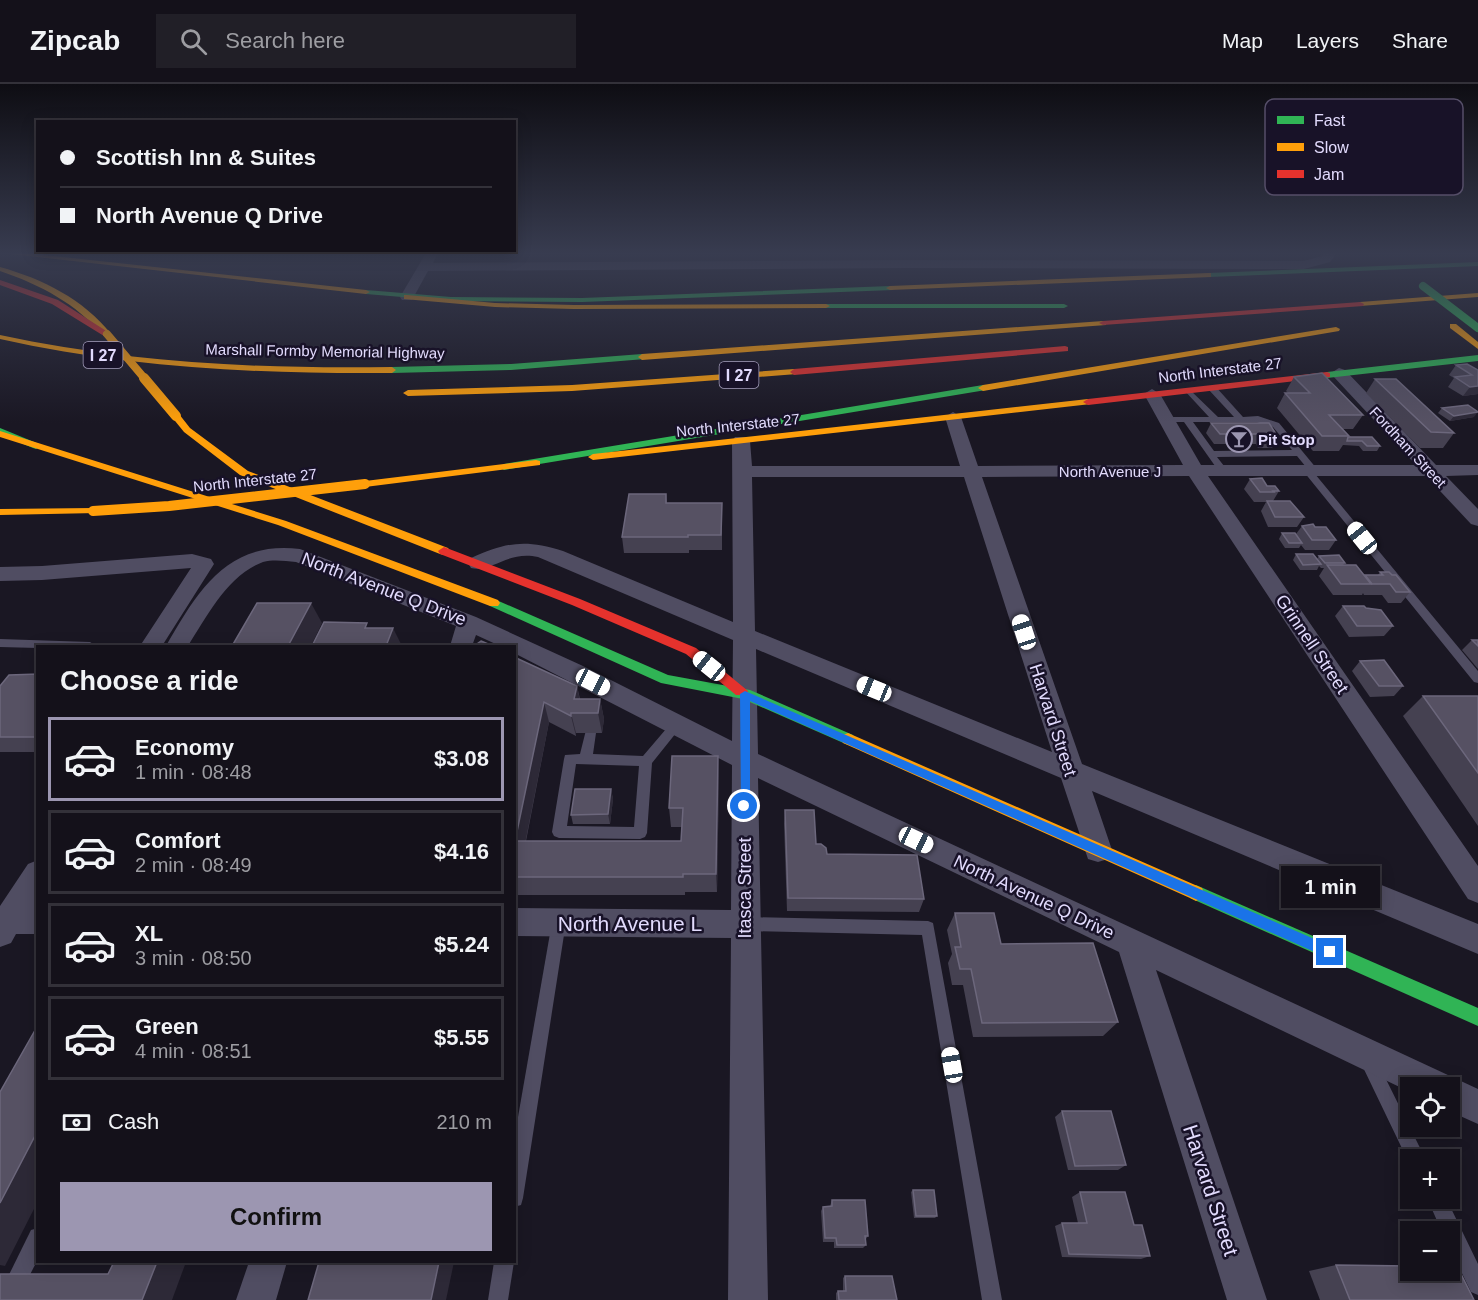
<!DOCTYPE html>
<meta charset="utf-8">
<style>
:root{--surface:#14111a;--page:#211f27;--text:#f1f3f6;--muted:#9d9da2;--line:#333139;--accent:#9c96b1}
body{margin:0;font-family:Arial,sans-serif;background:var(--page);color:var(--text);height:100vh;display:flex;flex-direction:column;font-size:22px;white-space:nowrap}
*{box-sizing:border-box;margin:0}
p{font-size:20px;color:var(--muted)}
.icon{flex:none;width:33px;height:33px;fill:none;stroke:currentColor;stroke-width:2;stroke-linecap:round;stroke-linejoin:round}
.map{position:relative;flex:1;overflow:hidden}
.side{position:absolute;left:36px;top:561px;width:480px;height:618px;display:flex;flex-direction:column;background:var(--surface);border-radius:0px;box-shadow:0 3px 15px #0003,0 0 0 2px var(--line)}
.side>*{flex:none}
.top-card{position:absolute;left:36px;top:36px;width:480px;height:132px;border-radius:0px;box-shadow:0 3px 15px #0003,0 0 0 2px var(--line);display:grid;align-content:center;height:132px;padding:0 24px;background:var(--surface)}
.fabs{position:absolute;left:1400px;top:993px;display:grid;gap:12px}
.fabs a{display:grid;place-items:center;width:60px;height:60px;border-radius:0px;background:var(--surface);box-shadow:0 3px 15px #0003,0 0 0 2px var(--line);font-size:30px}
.end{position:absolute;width:27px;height:27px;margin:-14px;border:8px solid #1a73e8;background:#fff;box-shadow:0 0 0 3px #fff}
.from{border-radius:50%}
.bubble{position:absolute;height:42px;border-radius:0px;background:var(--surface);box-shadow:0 3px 15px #0003,0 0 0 2px var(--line);font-size:20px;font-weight:700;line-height:42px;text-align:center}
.car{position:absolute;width:18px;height:36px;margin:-18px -9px;border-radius:8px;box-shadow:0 0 4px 2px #0007;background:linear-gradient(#fff 24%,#345 0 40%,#fff 0 76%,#345 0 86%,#fff 0)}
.top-card b{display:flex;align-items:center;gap:21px;height:57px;font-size:22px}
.top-card b+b{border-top:2px solid var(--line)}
.top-card i{width:15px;height:15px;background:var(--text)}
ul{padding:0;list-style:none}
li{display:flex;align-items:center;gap:18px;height:84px;margin:0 12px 9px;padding:0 12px;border:3px solid var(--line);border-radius:0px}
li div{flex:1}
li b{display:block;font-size:22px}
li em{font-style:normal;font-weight:700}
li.current{border-color:var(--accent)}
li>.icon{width:54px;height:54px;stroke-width:1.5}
h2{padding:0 24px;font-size:27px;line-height:72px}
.pay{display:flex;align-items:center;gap:15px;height:66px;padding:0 24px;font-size:22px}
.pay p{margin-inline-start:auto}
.cta{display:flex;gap:12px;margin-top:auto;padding:12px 24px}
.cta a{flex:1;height:69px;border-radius:0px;background:var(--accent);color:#111;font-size:24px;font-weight:700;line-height:69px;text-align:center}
header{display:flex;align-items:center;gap:36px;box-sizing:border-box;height:84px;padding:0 30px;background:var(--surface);border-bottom:2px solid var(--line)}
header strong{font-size:28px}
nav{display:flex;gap:33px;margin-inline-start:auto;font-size:21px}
.search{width:420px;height:54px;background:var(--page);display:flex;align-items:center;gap:15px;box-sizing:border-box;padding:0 21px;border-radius:0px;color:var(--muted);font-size:22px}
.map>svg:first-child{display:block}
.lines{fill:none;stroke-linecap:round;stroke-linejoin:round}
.lane{fill:#504d62;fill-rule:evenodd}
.street{fill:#504d62;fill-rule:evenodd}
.fast{fill:#30b455;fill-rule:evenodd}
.slow{fill:#ff9f0a;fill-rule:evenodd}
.jam{fill:#e5322d;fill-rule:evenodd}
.fast-bridge{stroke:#30b455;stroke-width:8}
.slow-bridge-far1{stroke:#ff9f0a;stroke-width:8}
.slow-bridge{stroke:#ff9f0a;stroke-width:10}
.wall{fill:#454151}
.shaded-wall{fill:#2d2937}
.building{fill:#565163;stroke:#6c677c;stroke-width:1.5}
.route{fill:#1a73e8}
.labels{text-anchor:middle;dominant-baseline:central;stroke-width:5;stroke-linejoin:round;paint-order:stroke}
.far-street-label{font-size:15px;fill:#e2dbfd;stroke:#181228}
.far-poi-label{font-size:15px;font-weight:bold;fill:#e2dbfd;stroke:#181228;text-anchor:start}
.shield{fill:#181228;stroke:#a59fbd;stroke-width:1.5}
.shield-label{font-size:16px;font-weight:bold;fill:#e2dbfd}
.street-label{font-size:18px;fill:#e2dbfd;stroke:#181228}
.near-street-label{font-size:21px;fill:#e2dbfd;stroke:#181228}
.key{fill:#181228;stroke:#554e68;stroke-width:1.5}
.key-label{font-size:16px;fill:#e2dbfd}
</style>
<header>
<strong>Zipcab</strong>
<div class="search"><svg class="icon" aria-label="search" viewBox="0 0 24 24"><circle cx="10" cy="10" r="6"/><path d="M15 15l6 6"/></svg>Search here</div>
<nav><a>Map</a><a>Layers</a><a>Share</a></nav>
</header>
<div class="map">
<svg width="1478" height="1216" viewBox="0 0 1478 1216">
<rect width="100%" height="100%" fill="#1a1723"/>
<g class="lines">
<g class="lane">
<path d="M1209,302H1215L1243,333L1258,332L1279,339L1317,385L1319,387L1315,390L1478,587V599L1474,598L1304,388L1302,386L1306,383L1297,372L1217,373L1228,387L1226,389H1220L1184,338H1163V334L1166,333H1209L1184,306L1188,304L1218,333H1234L1209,306ZM1193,338H1257L1273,343L1292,366L1214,367Z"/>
<polygon points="0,555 90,558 96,562 38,562 38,564 0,563"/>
<path d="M676,636L680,638L682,641L680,644L652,679L647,749L645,753L640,755L559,754L554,752L552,748L564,675L565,671L580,670L586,646H594L596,649L593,670L643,672L672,638ZM576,680L639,682L634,743L567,742Z"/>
<polygon points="559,831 564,833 566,838 523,1114 521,1121 514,1123 514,1056 552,838 554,833"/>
<polygon points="746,833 928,837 933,839 1002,1216 982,1216 922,851 746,847 741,845 738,840 741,835"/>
<polygon points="1368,969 1374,971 1426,1076 1410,1076 1410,1081 1360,977 1362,971"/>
<polygon points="1427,1114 1446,1114 1478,1180 1478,1211 1471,1208 1449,1162 1449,1148 1442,1148"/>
<polygon points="38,1144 38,1175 17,1216 0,1216 0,1209 31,1146"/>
<polygon points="494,1178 514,1178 508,1216 488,1216"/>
</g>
<g class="street">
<polygon points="426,169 438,169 433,179 905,176 1304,177 1322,172 1324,169 1337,169 1330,178 1304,185 905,184 428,187 412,216 402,216 400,213"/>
<path d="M1339,284L1345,286L1436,381H1478V391L1446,392L1478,425V442L1471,440L1426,392H1208L1478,782V819L1468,815L1189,392L982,393L1082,680L1478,840V870L1092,707L1112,766L1108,775L1098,778L1088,775L1061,694L756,565L758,670L1478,1005V1040L1449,1027V1004H1410V1008L1156,886L1267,1216H1227L1119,868L758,694L768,1216H728L731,854L514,852V824L731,826L732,681L514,569V562H500L476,551L472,562H450L456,542L296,478C285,477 274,475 263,478C228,491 207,532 188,562H166C198,506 228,456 300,465L476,533L583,582L732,657L733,556L538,473C508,466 492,489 471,484L468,479L471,474C507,458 525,455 563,467L733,538L732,357L735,353H747L750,357L752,382H960L945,333L953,328L961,333L978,382L1183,381L1144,310L1152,305L1160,310L1201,381H1416L1333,292L1331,289ZM752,393H964L1052,668L755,547Z"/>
<polygon points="192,470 211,475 214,480 162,562 140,562 191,484 42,496 0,497 0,483 42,482"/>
<polygon points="38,776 38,816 34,822 38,822 38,850 16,850 11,859 0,863 0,822 28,780"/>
<polygon points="249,1178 287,1178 276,1216 236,1216"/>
</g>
<g class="fast">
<polygon points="1478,178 1478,182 1208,193 1204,191 1208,189"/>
<polygon points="890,202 893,202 893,206 582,218 451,217 366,210 362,208 366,206 451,213 582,214"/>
<polygon points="823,220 1064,220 1068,222 1064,224 826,224 822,222"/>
<polygon points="642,270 646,273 645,275 511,286 392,289 388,286 392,283 511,280"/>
<polygon points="1478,271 1478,277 1327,294 1323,291 1327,288"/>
<polygon points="983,301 988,304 986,306 504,386 499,383 504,380"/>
<polygon points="0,344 39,360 41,362 36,365 33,364 0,350"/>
<polygon points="494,515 668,591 750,606 853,651 855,655 853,659 848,661 743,615 661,599 490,522 488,519"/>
<polygon points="1196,801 1478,924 1478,942 1190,814 1188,809 1190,804"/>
</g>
<g class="slow">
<polygon points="2,169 26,169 366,206 370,208 366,210"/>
<path d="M0,183C43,195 83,215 111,250L104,252C75,219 41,201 0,187Z"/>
<polygon points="1208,189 1211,189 1211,193 890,206 886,204 890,202"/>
<polygon points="1478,209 1478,213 1360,222 1356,220 1360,218"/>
<polygon points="407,211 495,219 574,221 826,220 830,222 826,224 574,225 495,223 404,215 404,211"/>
<polygon points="1103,237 1106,237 1106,241 642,276 638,273 642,270"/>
<polygon points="1450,240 1456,240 1478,258 1478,265 1450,244"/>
<polygon points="1336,243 1340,245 1339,247 983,307 978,304 983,301"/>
<path d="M0,251C130,279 260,285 392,283L396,286L392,289C260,290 130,284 0,255Z"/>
<polygon points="794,285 797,286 797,290 572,307 408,312 403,309 408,306 572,301"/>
<polygon points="1088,315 1091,316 1091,320 593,376 588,373 593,370"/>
<polygon points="173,330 179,330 190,344 248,387 448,464 450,467 444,471 440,470 240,391 184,348 171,332"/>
<polygon points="0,347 286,437 498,516 500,519 498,522 490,522 278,441 0,353"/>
<polygon points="536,376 540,377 540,381 365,403 360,400 365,397"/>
<polygon points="93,424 98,427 97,429 0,431 0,425"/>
<polygon points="848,649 1202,804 1204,809 1202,814 1196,817 1190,814 843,659 841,655 843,651"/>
</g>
<g class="jam">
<polygon points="0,196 58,216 111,250 104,252 52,220 0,201"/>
<polygon points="1360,218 1364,220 1363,222 1103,241 1099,239 1103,237"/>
<polygon points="1065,262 1068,263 1068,267 794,291 790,288 794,285"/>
<polygon points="1327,288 1330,289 1330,293 1088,321 1083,318 1088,315"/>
<polygon points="444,463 580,515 696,564 748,607 746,611 736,611 686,570 572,521 440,470 438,467"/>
</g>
<polyline class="fast-bridge" points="1423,202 1478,244"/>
<polyline class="slow-bridge-far1" points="107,250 145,295"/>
<g class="slow-bridge">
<polyline points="144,294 176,332"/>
<polyline points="93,427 169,422 365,400"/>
</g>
</g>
<g class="wall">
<polygon points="1456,281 1478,286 1478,310 1463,312 1448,303 1454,294 1449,291"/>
<polygon points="1294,293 1363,331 1353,345 1343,345 1349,352 1348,353 1380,362 1377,367 1363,367 1359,362 1343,361 1339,367 1313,367 1277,324 1285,309 1288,309 1286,307"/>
<polygon points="1375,295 1454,349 1443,364 1420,364 1366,309"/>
<polygon points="1442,324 1474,333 1450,337 1438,329"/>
<polygon points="1211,339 1278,353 1272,364 1258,364 1256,360 1214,360 1206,349"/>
<polygon points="1250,395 1279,407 1273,417 1304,433 1297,443 1268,443 1261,427 1266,418 1254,418 1244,405"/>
<polygon points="666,410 667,419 722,419 722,466 689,466 689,469 624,469 622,453"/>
<polygon points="1302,442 1315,443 1336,456 1329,466 1305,466 1301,461 1299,464 1285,464 1279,455 1282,449 1296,450"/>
<polygon points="1296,470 1317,475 1319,472 1345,479 1343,481 1364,492 1365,491 1378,491 1380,488 1392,491 1410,508 1401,519 1388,519 1382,511 1364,511 1363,509 1362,511 1333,511 1319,492 1324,484 1321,484 1319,482 1317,486 1300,486 1293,476"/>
<polygon points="1343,522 1366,524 1393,542 1384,552 1349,553 1335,532"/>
<polygon points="1472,556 1478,556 1478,585 1462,566"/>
<polygon points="514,573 577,602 580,615 600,615 604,635 602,649 576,649 576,652 549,638 526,757 681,757 682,743 671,743 669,724 719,692 717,808 685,808 685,811 514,811"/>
<polygon points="1360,577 1403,602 1394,612 1370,613 1352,587"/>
<polygon points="38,590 38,668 0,668 0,602"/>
<polygon points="1423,612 1478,612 1478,742 1403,632"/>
<polygon points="611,705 613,715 610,740 573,740 571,731"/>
<polygon points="785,726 816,760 827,770 924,815 919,828 787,827 784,740"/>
<polygon points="955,829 1001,860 1118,938 1103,952 973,953 963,901 952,901 948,879 952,870 947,846"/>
<polygon points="1062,1027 1126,1081 1118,1086 1068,1086 1055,1033"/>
<polygon points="913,1106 937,1132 935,1134 914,1134 911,1108"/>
<polygon points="1080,1108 1134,1141 1150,1172 1141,1175 1062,1173 1055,1142 1062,1139 1078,1139 1072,1113"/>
<polygon points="832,1116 868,1152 866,1155 866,1161 863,1164 834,1164 834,1158 823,1158 821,1127 823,1123 830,1122"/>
<polygon points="1336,1181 1474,1216 1320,1216 1309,1187"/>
<polygon points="845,1192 897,1216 836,1216 836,1209 838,1207 843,1207 843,1194"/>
</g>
<g class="shaded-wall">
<polygon points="1478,302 1478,310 1463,312 1470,303"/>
<polygon points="1478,328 1474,333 1450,337 1454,332"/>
<polygon points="311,519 322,539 311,562 288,562"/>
<polygon points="393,544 402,562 386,562"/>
<polygon points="577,602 581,622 574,615"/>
<polygon points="600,615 604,635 602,649 598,629"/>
<polygon points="544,618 549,638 522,775 515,757"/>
<polygon points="571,629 576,649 576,652 571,632"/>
<polygon points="718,672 719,692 717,808 716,790"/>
<polygon points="611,705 613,715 610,740 608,730"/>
<polygon points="38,1046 38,1117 5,1182 0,1181 0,1119"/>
<polygon points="157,1178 186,1178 172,1216 142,1216"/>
<polygon points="439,1178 454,1178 446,1216 431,1216"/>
</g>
<g class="building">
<polygon points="1467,280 1478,286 1478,302 1470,303 1455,293 1472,291 1456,281"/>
<polygon points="1322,289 1363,331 1329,331 1349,352 1322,352 1285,309 1310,309 1294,293"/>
<polygon points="1375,295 1396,295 1454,349 1431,348"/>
<polygon points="1468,321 1478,328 1454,332 1442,324"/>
<polygon points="1211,339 1269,339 1278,353 1264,353 1261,350 1220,350"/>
<polygon points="1348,353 1372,353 1380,362 1367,362 1362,357 1347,357"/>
<polygon points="1262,394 1267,402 1275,402 1279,407 1273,407 1274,408 1260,408 1250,395"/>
<polygon points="629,410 666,410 666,419 722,419 721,451 688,451 688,453 622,453"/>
<polygon points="1267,417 1290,417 1304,433 1275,433"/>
<polygon points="1313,440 1315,443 1326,443 1336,456 1312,456 1302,442"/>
<polygon points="1282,449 1295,449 1302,459 1289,459"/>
<polygon points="1296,470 1313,470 1321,480 1303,481"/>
<polygon points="1339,471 1345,479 1325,479 1319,472"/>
<polygon points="1327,481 1356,481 1371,500 1341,500"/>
<polygon points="1380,488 1389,488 1392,491 1396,491 1410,508 1396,508 1390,500 1372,500 1365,491 1383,491"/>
<polygon points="257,519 311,519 288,562 232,562"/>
<polygon points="1343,522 1364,522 1366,524 1381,526 1393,542 1357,542"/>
<polygon points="324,538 367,539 365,544 393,544 386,562 312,562"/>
<polygon points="1472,556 1478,556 1478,562"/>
<polygon points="481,557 493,562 474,562"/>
<polygon points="514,573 577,602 574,615 600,615 598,629 571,629 571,632 544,618 515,757 681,757 683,724 669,724 672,672 718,672 716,790 683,790 683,793 514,793"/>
<polygon points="1384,576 1403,602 1379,602 1360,577"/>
<polygon points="38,590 38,653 0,653 0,602 9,591"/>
<polygon points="1423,612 1478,612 1478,689"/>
<polygon points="575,705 611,705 608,730 571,731"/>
<polygon points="785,726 814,726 816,760 821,760 826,764 827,770 917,771 924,815 788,814"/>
<polygon points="955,829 994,829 1001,860 1093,859 1118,938 982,939 971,885 960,885 955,863 961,863"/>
<polygon points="38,941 38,1046 0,1119 0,1008"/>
<polygon points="1062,1027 1111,1027 1126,1081 1075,1082"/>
<polygon points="913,1106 934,1106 937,1132 916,1132"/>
<polygon points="1080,1108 1125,1108 1134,1141 1142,1141 1150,1172 1069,1170 1062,1139 1087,1139"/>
<polygon points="832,1116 865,1116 868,1152 865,1152 866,1161 837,1161 836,1154 825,1154 823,1123 832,1122"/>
<polygon points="114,1178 157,1178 142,1216 0,1216 0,1190 108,1190"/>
<polygon points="319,1178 439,1178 431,1216 308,1216"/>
<polygon points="1336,1181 1410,1182 1410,1186 1449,1186 1449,1182 1457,1182 1474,1216 1350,1216"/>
<polygon points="845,1192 892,1192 897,1216 839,1216 838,1207 846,1207"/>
</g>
<linearGradient id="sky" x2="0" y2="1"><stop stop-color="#0e0d13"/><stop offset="0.5" stop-color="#383c50"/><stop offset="1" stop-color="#383c50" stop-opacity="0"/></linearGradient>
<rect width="1478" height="339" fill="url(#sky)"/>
<polygon class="route" points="745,607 1335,864 1337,868 1335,873 1326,873 750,617 750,722 748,726 741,726 740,610"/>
<defs>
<symbol id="bar-ring" viewBox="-11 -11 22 22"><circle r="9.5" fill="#181228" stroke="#9c96b1" stroke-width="1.5"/><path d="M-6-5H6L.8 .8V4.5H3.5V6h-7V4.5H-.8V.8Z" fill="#9c96b1"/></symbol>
</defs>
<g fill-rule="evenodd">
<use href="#bar-ring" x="1224" y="340" width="30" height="30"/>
</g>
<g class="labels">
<g class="far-street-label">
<text transform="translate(325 267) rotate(1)">Marshall Formby Memorial Highway</text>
<text transform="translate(1220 286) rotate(-7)">North Interstate 27</text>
<text transform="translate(738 341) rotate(-6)">North Interstate 27</text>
<text transform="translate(1408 363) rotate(47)">Fordham Street</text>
<text x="1110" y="387">North Avenue J</text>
<text transform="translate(255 396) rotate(-6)">North Interstate 27</text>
</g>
<g class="far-poi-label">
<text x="1258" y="355">Pit Stop</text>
</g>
<g class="shield">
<rect x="83.5" y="258" width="39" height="26" rx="4.5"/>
<rect x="719.5" y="278" width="39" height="26" rx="4.5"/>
</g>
<g class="shield-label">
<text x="103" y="271">I 27</text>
<text x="739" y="291">I 27</text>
</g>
<g class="street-label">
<text transform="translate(384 505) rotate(21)">North Avenue Q Drive</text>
<text transform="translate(1312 560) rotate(56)">Grinnell Street</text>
<text transform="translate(1053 636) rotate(72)">Harvard Street</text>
<text transform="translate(745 804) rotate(-90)">Itasca Street</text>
<text transform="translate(1034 813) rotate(25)">North Avenue Q Drive</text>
</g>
<g class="near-street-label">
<text x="630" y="839">North Avenue L</text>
<text transform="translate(1211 1106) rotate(72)">Harvard Street</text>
</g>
</g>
<rect x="1265" y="15" width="198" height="96" rx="9" class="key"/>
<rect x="1277" y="32" width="27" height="8" fill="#30b455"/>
<rect x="1277" y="59" width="27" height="8" fill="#ff9f0a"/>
<rect x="1277" y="86" width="27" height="8" fill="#e5322d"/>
<g class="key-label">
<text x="1314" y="42">Fast</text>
<text x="1314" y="69">Slow</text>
<text x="1314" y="96">Jam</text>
</g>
</svg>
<div class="fabs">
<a><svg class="icon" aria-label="locate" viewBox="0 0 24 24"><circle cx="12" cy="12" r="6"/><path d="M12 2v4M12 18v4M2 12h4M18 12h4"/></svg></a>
<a>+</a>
<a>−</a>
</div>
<i class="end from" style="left:744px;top:722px"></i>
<i class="end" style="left:1330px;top:868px"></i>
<div class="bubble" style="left:1281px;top:782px;width:99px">1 min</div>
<i class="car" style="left:1362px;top:454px;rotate:321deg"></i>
<i class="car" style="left:1024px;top:548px;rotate:342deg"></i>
<i class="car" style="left:709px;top:582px;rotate:309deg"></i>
<i class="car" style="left:593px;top:598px;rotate:117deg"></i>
<i class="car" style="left:874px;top:605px;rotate:292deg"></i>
<i class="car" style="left:916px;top:756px;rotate:115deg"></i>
<i class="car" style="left:952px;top:981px;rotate:350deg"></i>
<div class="top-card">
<b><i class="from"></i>Scottish Inn &amp; Suites</b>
<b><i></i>North Avenue Q Drive</b>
</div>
<section class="side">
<h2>Choose a ride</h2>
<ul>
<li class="current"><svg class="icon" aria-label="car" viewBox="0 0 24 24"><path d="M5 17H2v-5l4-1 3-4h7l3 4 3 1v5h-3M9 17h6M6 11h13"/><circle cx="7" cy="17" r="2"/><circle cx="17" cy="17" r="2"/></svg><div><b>Economy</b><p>1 min · 08:48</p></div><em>$3.08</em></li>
<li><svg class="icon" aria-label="car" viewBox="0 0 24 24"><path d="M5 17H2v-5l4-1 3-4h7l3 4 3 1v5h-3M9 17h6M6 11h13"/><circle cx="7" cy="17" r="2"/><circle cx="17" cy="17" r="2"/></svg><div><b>Comfort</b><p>2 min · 08:49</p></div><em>$4.16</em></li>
<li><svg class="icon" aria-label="car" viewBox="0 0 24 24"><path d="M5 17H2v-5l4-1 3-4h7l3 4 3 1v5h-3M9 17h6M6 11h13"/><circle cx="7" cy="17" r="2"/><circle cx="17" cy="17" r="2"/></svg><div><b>XL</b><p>3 min · 08:50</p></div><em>$5.24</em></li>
<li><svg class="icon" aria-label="car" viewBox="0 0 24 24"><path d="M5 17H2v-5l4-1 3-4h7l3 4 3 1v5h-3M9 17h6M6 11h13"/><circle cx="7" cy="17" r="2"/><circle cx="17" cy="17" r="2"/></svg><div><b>Green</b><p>4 min · 08:51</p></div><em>$5.55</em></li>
</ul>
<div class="pay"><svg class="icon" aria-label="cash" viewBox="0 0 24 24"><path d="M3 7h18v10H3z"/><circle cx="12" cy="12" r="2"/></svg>Cash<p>210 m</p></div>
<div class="cta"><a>Confirm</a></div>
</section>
</div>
